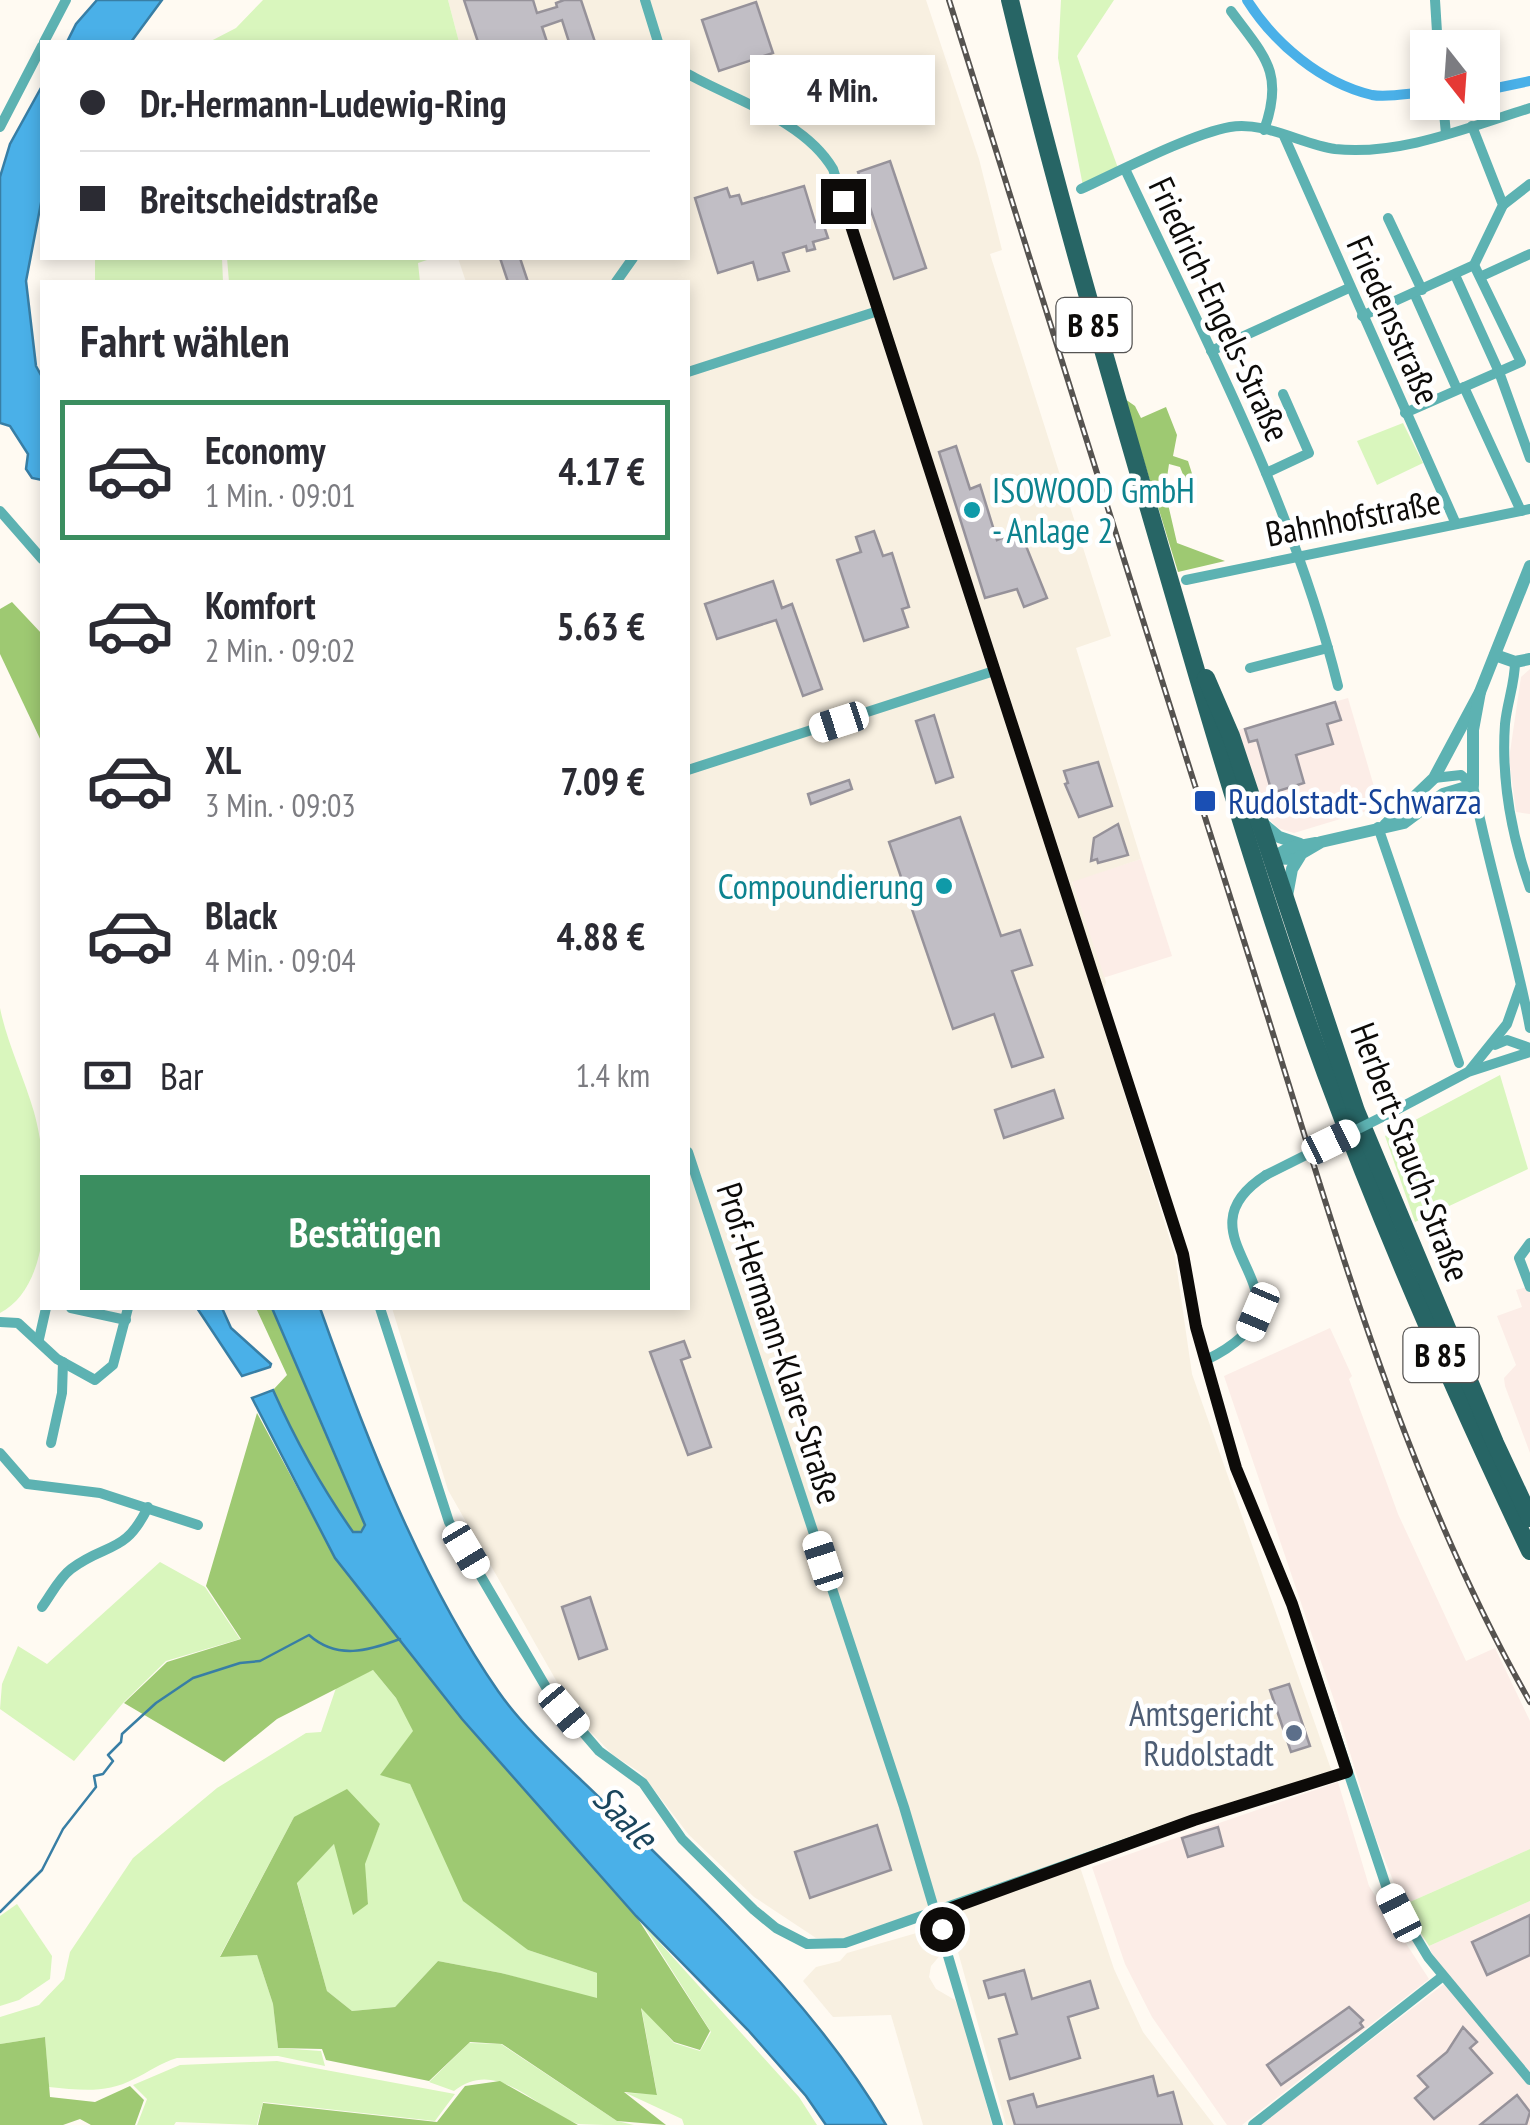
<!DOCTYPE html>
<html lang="de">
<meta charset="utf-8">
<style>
:root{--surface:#fff;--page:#f2f2f3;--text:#2b2b33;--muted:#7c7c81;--line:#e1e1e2;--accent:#3b8e60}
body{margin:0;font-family:"PT Sans Narrow",sans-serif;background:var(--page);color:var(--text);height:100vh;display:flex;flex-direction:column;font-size:38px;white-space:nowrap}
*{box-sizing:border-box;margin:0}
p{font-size:32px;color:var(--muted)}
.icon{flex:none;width:55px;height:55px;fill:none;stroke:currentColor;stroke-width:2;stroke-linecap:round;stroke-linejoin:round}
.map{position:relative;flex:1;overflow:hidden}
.drawer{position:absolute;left:40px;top:280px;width:650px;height:1030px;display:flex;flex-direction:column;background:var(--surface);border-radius:0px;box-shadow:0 5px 15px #0003}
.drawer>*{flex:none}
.hud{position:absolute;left:40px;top:40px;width:650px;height:220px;border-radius:0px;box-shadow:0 5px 15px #0003;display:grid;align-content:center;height:220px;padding:0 40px;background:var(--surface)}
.needle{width:65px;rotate:163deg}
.tools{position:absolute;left:1410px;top:30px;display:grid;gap:20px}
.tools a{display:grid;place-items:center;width:90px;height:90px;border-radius:0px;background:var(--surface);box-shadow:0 5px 15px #0003;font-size:50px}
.end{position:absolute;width:45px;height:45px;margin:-22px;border:12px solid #0d0b09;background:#fff;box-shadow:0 0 0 5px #fff}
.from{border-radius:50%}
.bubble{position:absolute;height:70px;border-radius:0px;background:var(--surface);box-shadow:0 5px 15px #0003;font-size:32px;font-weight:700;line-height:70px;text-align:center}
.car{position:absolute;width:30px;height:60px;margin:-30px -15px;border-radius:12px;box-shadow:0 0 8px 2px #0007;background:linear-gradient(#fff 24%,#345 0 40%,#fff 0 76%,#345 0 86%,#fff 0)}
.hud b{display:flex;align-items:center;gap:35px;height:95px;font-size:38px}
.hud b+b{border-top:2px solid var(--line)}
.hud i{width:25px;height:25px;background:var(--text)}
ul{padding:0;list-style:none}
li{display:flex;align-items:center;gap:30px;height:140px;margin:0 20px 15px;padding:0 20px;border:5px solid transparent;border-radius:0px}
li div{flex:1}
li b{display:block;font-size:38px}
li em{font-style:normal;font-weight:700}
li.selected{border-color:var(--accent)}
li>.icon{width:90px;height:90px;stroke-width:1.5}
h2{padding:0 40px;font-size:45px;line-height:120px}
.pay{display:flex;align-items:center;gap:25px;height:110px;padding:0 40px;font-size:38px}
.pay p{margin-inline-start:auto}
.primary-button{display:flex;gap:20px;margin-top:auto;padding:20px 40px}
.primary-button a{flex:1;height:115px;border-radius:0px;background:var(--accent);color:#fff;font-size:40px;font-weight:700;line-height:115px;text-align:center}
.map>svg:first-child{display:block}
.commercial{fill:#fcede7}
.built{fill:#f8f0e1}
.green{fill:#d9f6bd}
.forest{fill:#9ec972}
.water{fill:#4ab0e8;stroke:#387ea5;stroke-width:2.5}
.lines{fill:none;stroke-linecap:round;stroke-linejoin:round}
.stream{stroke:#387ea5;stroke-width:2.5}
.canal{stroke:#4ab0e8;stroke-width:10}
.building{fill:#c1bec5;stroke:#96929a;stroke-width:2.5}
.minor{stroke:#5db2b2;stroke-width:10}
.tertiary{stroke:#5db2b2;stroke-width:12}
.primary{stroke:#276565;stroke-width:18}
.rail-casing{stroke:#565350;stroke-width:6}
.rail{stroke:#fff;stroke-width:2.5;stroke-dasharray:8;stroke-linecap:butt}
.minor-bridge{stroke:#5db2b2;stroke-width:10}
.route{stroke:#0d0b09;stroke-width:12}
.culture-dot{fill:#0f9aa8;stroke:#fff;stroke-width:4}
.transit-dot{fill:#1a4fb4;stroke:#fff;stroke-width:4}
.service-dot{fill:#5c6f8a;stroke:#fff;stroke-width:4}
.labels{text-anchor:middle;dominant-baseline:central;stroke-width:9;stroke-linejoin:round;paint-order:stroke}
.shield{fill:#fff;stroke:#565453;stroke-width:2.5}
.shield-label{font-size:32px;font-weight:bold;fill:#0d0b09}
.street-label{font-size:35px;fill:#0d0b09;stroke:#fff}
.culture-label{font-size:35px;fill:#0d838f;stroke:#fff;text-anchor:start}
.transit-label{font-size:35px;fill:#164399;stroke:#fff;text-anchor:start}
.service-label{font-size:35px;fill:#4e5e75;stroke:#fff;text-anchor:end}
.water-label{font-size:38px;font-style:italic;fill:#1a455c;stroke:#fff}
</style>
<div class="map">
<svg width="1530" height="2125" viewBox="0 0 1530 2125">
<rect width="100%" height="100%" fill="#fffaf2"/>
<g class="commercial">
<polygon points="1530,669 1530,814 1516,812 1509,759 1521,677"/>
<polygon points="1348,698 1380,807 1294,833 1278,828 1265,815 1238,730"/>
<polygon points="1141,859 1172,956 1103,978 1072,881"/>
<polygon points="1530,1286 1530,1453 1505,1386 1504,1378 1516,1365 1497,1316 1522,1307 1516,1290"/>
<polygon points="1330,1328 1352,1376 1349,1379 1398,1514 1466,1661 1495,1648 1530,1721 1530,1849 1403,1905 1375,1836 1335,1703 1224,1376"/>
<polygon points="1338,1782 1369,1886 1429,1979 1242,2125 1227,2125 1152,2017 1125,1964 1092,1867"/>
<polygon points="1530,1901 1530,2125 1260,2125 1444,1984 1429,1946"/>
</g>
<g class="built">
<polygon points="448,0 926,0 979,159 1002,250 990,254 1111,636 1076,648 1141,859 1072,882 1106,982 1099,1012 1175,1256 1192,1374 1332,1772 1077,1858 1114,1969 1143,2032 1214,2125 1006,2125 945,1905 847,1938 816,1938 754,1897 689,1835 641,1773 613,1755 578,1719 448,1490 392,1308 688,1308 688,282 466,282 458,258 688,258 688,42 459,42"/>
<polygon points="927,1930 934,1934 942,1953 931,1966 929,1977 936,1989 955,2000 962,2014 992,2125 923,2125 891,2015 833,2017 803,1981 816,1967 840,1961 847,1953"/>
</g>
<g class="green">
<polygon points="263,0 448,0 459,42 209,42 236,28"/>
<polygon points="1061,0 1114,0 1077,56 1118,168 1083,186 1058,58"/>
<polygon points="95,258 222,258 223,282 95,282"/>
<polygon points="227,258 433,258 418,263 420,282 229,282"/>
<polygon points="1403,423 1423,463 1377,485 1357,441"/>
<path d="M0,1008C7,1043 24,1077 34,1112C49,1166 58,1283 0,1313Z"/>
<polygon points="1500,1075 1528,1169 1415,1222 1385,1136"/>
<polygon points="160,1562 205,1587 240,1639 166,1661 123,1703 74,1761 0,1709 2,1684 18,1646 47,1664"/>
<path d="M373,1670L396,1698L414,1731L410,1784L436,1838L528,1950L597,1973V1999L501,1973L438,1961L395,2007L352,2011L327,1991L297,1882L334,1844L368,1904L364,1864L380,1824L294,1817L220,1956L257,1955L273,2004L278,2048L321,2051L325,2066L278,2056L177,2058C160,2063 149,2072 134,2079C106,2094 80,2090 49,2087L45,2037L0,2044V2017L39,2005L64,1979L70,1952L133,1858L217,1788L306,1733L321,1732L337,1685Z"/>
<polygon points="1530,1849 1530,1901 1429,1946 1403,1905"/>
<polygon points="17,1904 52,1956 50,1979 19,2000 0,2006 0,1916"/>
<polygon points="642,1923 799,2097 817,2125 684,2125 682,2119 626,2093 657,2094 641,2006 674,2043 700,2051 711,2032"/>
<path d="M469,2043L501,2044L617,2121L634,2125C618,2125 593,2125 578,2124C537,2111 498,2056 454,2091L429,2082Z"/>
<polygon points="277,2061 455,2094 435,2121 263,2102 257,2125 176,2122 174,2125 137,2125 147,2099 133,2085 180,2065"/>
</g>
<g class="forest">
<polygon points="1125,399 1135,406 1141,418 1166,407 1177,435 1173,456 1188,461 1195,483 1188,487 1180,467 1169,464 1165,491 1177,543 1225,561 1178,572"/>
<polygon points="12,602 42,634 42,743 0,654 0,609"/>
<path d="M256,1308H272L365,1525L357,1535C326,1508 291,1428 273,1390L287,1375Z"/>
<polygon points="257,1413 335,1558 462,1719 636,1916 710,2031 700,2050 674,2042 641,2008 657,2095 624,2092 666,2125 617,2121 502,2044 470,2042 429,2081 326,2060 322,2049 278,2048 273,2004 257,1955 220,1957 294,1817 347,1789 380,1824 365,1864 368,1904 353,1915 334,1844 297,1883 327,1991 352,2011 395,2007 438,1961 501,1973 597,1998 597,1973 528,1950 463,1901 410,1784 380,1775 413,1731 396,1698 373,1670 277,1719 224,1762 124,1703 167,1662 241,1639 206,1586"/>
<polygon points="45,2037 50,2097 95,2102 130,2086 144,2100 135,2125 91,2125 80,2119 63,2125 0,2125 0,2044"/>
<polygon points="500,2081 578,2125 258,2125 263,2103 437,2122 465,2086"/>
</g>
<g class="water">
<polygon points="97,0 162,0 131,42 67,42 76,24"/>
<polygon points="42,86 42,198 26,281 36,366 42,377 42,480 32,478 26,469 28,454 10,426 0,423 0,177 10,144"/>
<polygon points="197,1308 222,1308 231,1328 271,1364 270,1367 242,1376"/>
<path d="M272,1308H320C365,1435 421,1580 498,1691C528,1734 572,1770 608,1806C707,1906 815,2003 886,2125H826L806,2096L748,2030L636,1916L462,1719L335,1558L252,1398L273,1390C295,1439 322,1488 353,1532H361L365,1525Z"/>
</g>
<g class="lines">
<path class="stream" d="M0,1912L42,1870L63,1829L96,1787L94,1776L103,1774L113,1761L108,1755L121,1742L122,1734L156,1703L193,1678L240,1663L260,1661L309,1635C337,1660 368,1651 400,1639"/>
<g class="canal">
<path d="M1247,0C1274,43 1321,83 1372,95C1388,98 1410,93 1428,92"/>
<polyline points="1482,91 1530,81"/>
</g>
</g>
<g class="building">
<polygon points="464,0 533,0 537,13 557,7 556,3 564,0 581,0 595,42 569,42 562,20 542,27 547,42 478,42"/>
<polygon points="756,2 773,53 719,71 702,20"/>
<polygon points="890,161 926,268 894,279 858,172"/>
<polygon points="804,186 815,222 822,220 828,238 813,242 815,249 807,251 806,246 783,253 789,271 758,280 753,262 718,273 695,198 727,188 730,197 739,195 742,204"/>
<polygon points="500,258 520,258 528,282 508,282"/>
<polygon points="956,446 970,489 980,485 997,540 1020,531 1047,598 1024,607 1017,589 985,598 939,452"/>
<polygon points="874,531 883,556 892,553 909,607 902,609 908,627 864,641 837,560 861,552 856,537"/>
<polygon points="773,581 782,608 792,604 822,689 803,696 776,620 717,639 705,604"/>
<polygon points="1335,702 1341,720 1327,724 1333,744 1296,755 1304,783 1272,793 1257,740 1249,742 1245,729"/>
<polygon points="934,715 953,777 936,783 916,721"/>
<polygon points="1098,762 1112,806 1079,817 1065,784 1068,783 1064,771"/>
<polygon points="849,780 852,789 811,804 808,794"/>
<polygon points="960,817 1001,936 1020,930 1032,965 1012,971 1043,1057 1012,1067 994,1014 953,1029 889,842"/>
<polygon points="1118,824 1128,855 1098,863 1097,859 1091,861 1094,838"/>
<polygon points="1054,1090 1063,1118 1004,1138 995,1110"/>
<polygon points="684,1341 690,1357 681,1360 711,1447 688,1455 650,1352"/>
<polygon points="590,1597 607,1649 579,1659 562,1607"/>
<polygon points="1289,1684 1310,1746 1291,1752 1270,1690"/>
<polygon points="877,1825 891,1870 810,1898 795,1852"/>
<polygon points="1218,1827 1223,1846 1188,1857 1182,1838"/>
<polygon points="1530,1915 1530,1955 1487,1975 1472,1942"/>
<polygon points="1024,1970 1032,1999 1090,1981 1098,2008 1068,2017 1080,2058 1010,2079 999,2039 1017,2034 1005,1994 989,1998 984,1981"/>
<polygon points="1349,2007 1363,2020 1360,2023 1363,2027 1281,2085 1267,2065"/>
<polygon points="1463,2027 1477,2042 1470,2048 1492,2073 1434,2119 1415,2098 1428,2087 1418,2076 1447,2052"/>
<polygon points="1153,2076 1158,2096 1173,2092 1182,2125 1015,2125 1008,2101 1033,2094 1037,2107"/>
<polygon points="1517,2095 1530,2112 1526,2125 1480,2125"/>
</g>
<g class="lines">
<g class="minor">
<polyline points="645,0 658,42"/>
<polyline points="1435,0 1438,48"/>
<path d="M1231,11C1264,56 1285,72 1264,130"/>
<polyline points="44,42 66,0"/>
<path d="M688,74C736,101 804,120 833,169L1183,1254L1196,1327L1236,1468L1292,1603L1387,1889L1428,1957L1530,2080"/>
<polyline points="1443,102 1446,134"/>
<polyline points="0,127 42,46"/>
<polyline points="1284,136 1456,524"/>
<path d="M1125,169C1204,337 1293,504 1338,686"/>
<path d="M1081,189C1120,171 1191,134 1230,127C1264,121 1302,144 1335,149C1400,156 1469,127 1530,108"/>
<polyline points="1503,205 1530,184"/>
<polyline points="1388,218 1422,290"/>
<polyline points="1455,275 1499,372 1530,458"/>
<polyline points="1482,276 1530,254"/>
<polyline points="616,282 633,258"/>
<polyline points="1414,293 1457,389"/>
<polyline points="1362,316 1474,265 1503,205 1472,126"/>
<polyline points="1211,351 1349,288"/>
<polyline points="688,372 878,311"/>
<polyline points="1464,387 1521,511"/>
<polyline points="1405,413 1521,362 1474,265"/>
<polyline points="1266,473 1309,453 1283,394"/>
<polyline points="0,511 42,559"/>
<polyline points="1186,580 1530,509"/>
<path d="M1515,662C1515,683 1507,703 1505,724C1501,781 1511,834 1530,888"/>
<polyline points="1250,668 1328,648"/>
<polyline points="688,770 994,671"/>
<path d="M1434,778L1461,775L1473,785C1488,867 1515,946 1530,1028"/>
<polyline points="1378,827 1459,1063"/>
<polyline points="1495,1045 1507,1040 1530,1048"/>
<polyline points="1470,1070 1507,1024 1520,987"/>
<polyline points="1396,1110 1468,1072 1530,1052"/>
<polyline points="688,1152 904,1807 998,2125"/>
<polyline points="1530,1243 1519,1258 1530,1287"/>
<polyline points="71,1308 126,1320"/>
<polyline points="380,1308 449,1522 550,1694 599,1751 643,1783 682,1839 754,1910 776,1928 807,1944 845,1943 1193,1820 1347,1772"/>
<polyline points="0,1322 18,1323 57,1359 95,1380 113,1365 128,1308"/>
<polyline points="39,1339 46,1308"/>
<path d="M1206,1360C1336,1297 1165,1240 1266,1175"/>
<polyline points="51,1443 62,1393 63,1362"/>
<polyline points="0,1453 27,1484 100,1493 198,1525"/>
<path d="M42,1607C51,1595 59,1578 71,1569C107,1542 125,1555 148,1507"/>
<polyline points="1253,2125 1443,1976"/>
</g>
<g class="tertiary">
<polyline points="1495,655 1515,662 1530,659"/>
<polyline points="1261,822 1279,837 1300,844"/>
<polyline points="1385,825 1434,778 1480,692 1530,566"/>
<polyline points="1272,858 1292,859 1321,842 1404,823 1443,794 1473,785 1473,730 1480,692"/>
<polyline points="1272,858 1289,848 1316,843"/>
<polyline points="1287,896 1292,869 1300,856"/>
</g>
<g class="primary">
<path d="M1010,0C1062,217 1126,429 1188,643C1230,788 1274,932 1326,1074C1386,1236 1456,1395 1530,1551"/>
<polyline points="1206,678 1231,736 1356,1111 1495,1443 1530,1518"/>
</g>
<defs>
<path id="rail" d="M949,0C1051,325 1152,651 1255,976C1333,1223 1401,1476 1530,1702"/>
</defs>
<use href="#rail" class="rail-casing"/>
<use href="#rail" class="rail"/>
<polyline class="minor-bridge" points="1266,1175 1396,1110"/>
</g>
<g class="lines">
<polyline class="route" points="843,201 1183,1254 1196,1327 1236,1468 1292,1604 1347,1772 1194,1820 938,1913 942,1929"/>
</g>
<g class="culture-dot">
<circle cx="972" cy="510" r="10"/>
<circle cx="944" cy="886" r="10"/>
</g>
<rect class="transit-dot" x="1193" y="789" width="24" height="24" rx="5"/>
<circle class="service-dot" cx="1294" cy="1733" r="10"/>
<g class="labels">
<g class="shield">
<rect x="1056.5" y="298" width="75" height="54" rx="8"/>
<rect x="1403.5" y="1328" width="75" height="54" rx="8"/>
</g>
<g class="shield-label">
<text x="1094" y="325">B 85</text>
<text x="1441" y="1355">B 85</text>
</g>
<g class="street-label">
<text transform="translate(1220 309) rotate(65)">Friedrich-Engels-Straße</text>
<text transform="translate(1394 320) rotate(66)">Friedensstraße</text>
<text transform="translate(1353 517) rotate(-11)">Bahnhofstraße</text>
<text transform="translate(1411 1152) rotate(69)">Herbert-Stauch-Straße</text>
<text transform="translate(780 1343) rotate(72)">Prof.-Hermann-Klare-Straße</text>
</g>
<g class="culture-label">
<text x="992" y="490">ISOWOOD GmbH<tspan x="992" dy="40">- Anlage 2</tspan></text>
<text x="924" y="886" text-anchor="end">Compoundierung</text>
</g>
<g class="transit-label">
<text x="1228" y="801">Rudolstadt-Schwarza</text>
</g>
<g class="service-label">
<text x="1274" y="1713">Amtsgericht<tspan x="1274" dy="40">Rudolstadt</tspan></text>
</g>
<g class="water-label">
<text transform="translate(626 1816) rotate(46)">Saale</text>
</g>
</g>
</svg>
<div class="tools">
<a><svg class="needle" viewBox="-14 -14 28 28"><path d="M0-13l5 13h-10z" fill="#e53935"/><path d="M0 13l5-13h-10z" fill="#7c7c81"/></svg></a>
</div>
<i class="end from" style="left:942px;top:1929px"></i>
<i class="end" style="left:843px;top:201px"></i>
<div class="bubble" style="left:750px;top:55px;width:185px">4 Min.</div>
<i class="car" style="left:839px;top:722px;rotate:252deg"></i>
<i class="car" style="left:1331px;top:1142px;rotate:64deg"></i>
<i class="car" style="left:1258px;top:1312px;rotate:203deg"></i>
<i class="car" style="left:466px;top:1550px;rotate:149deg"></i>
<i class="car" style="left:823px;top:1561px;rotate:342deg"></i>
<i class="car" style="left:564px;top:1711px;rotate:140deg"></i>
<i class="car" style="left:1399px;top:1913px;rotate:333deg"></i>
<div class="hud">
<b><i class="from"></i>Dr.-Hermann-Ludewig-Ring</b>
<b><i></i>Breitscheidstraße</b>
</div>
<section class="drawer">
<h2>Fahrt wählen</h2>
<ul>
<li class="selected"><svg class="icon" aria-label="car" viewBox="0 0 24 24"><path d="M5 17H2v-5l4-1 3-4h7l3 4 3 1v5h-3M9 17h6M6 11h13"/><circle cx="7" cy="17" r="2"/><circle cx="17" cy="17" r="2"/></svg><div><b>Economy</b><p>1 Min. · 09:01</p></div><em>4.17 €</em></li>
<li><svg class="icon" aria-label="car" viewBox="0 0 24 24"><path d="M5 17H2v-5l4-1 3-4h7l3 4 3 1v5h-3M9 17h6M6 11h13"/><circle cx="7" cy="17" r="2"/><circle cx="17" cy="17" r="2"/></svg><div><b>Komfort</b><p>2 Min. · 09:02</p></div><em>5.63 €</em></li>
<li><svg class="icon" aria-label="car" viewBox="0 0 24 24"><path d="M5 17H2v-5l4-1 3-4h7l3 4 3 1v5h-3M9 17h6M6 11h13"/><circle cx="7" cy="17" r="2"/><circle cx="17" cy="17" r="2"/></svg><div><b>XL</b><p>3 Min. · 09:03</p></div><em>7.09 €</em></li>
<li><svg class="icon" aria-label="car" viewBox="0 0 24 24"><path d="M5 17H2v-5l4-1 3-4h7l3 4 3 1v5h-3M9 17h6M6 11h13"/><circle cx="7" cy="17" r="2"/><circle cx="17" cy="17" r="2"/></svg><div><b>Black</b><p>4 Min. · 09:04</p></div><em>4.88 €</em></li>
</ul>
<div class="pay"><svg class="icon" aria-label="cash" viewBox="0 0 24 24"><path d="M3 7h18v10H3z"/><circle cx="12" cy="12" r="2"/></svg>Bar<p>1.4 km</p></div>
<div class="primary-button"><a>Bestätigen</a></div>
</section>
</div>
